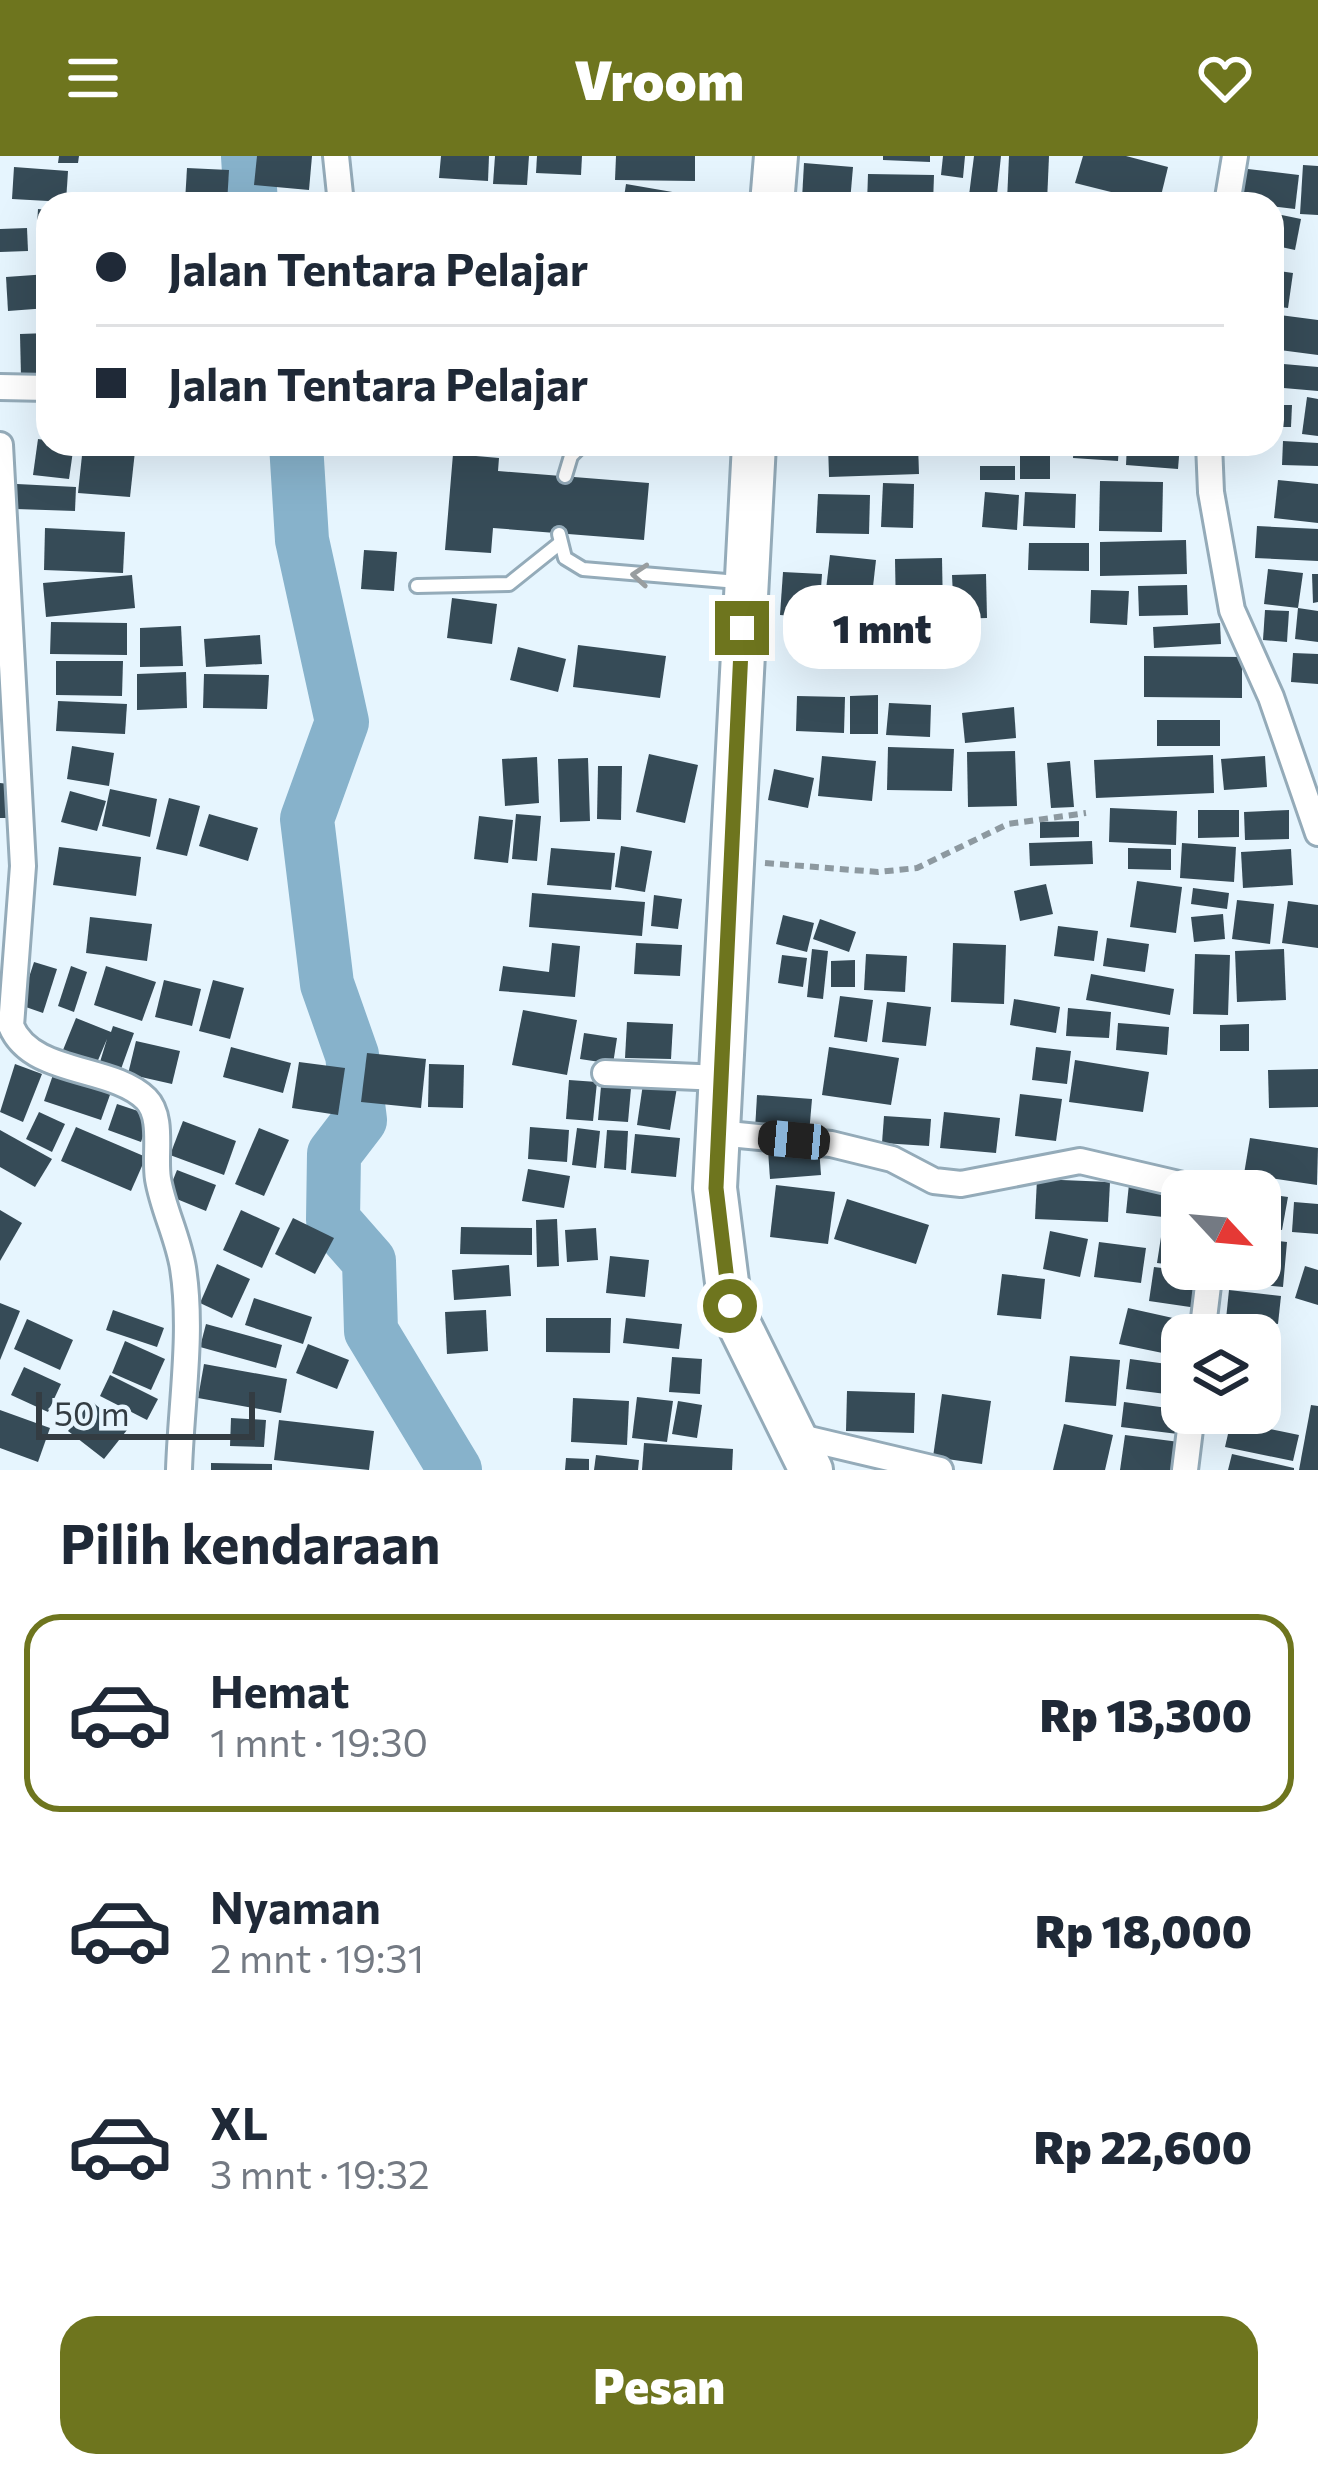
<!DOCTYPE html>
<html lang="id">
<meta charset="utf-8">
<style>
:root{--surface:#fff;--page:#f2f2f3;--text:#1f2937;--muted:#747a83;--line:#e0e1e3;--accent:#6e751e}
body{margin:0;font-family:Commissioner,sans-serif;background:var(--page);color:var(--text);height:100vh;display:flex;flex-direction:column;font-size:45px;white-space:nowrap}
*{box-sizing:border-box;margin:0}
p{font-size:39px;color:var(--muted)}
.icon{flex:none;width:66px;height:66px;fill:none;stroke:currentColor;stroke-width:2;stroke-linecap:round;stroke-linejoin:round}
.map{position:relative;height:1314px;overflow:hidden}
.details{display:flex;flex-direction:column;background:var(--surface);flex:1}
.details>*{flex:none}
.guide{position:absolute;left:36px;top:36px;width:1248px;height:264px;border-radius:36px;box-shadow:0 12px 48px #0002;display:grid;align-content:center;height:264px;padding:0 60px;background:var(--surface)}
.needle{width:78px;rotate:116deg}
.controls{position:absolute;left:1161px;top:1014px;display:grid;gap:24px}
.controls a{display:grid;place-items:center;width:120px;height:120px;border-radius:24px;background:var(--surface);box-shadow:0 12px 48px #0002;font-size:60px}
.scale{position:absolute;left:36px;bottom:30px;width:219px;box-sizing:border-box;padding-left:12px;border:6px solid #333c42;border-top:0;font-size:33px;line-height:42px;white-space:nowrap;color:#333c42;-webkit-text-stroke:9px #e6f5fe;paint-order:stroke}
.end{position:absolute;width:54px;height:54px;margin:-27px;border:15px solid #6e751e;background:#fff;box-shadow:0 0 0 6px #fff}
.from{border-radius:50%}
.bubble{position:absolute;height:84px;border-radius:36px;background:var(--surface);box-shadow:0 12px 48px #0002;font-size:39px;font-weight:800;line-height:84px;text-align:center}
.car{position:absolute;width:36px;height:72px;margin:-36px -18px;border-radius:15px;box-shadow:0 0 9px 3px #0007;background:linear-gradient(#222 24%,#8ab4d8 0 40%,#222 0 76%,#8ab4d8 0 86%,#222 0)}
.guide b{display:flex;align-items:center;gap:42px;height:114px;font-size:45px}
.guide b+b{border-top:3px solid var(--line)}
.guide i{width:30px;height:30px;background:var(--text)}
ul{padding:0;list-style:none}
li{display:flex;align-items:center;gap:36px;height:198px;margin:0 24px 18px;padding:0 36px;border:6px solid transparent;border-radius:36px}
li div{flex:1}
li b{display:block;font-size:45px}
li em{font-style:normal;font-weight:800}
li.selected{border-color:var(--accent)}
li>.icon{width:108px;height:108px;stroke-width:1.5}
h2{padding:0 60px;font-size:54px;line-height:144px}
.action{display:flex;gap:24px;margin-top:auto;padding:24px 60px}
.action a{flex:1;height:138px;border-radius:36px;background:var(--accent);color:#fff;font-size:48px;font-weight:800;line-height:138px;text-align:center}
header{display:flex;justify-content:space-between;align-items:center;height:156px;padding:0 60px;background:var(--accent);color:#fff;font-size:54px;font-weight:800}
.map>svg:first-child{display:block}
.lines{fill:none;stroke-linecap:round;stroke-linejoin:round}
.river{stroke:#87b2cb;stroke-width:54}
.building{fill:#364b57}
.service-casing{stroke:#94abb9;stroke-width:18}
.minor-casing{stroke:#94abb9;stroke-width:30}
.trunk-casing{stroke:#94abb9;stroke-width:48}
.path{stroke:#8d99a0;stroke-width:6;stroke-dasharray:9 6;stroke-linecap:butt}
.service{stroke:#fff;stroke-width:12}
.minor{stroke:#fff;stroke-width:24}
.trunk{stroke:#fff;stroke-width:42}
.oneway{stroke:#999ea0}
.route{stroke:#6e751e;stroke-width:15}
</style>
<header><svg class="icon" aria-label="menu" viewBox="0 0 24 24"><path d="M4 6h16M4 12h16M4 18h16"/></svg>Vroom<svg class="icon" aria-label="heart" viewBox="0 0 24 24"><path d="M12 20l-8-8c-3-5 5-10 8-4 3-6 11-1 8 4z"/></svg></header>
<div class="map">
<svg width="1318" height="1314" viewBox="0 0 1318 1314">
<rect width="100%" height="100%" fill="#e6f5fe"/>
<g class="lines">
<g class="river">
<polyline points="248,0 251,48"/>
<polyline points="296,288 302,384 342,566 307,663 327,828 352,899 360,964 334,998 333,1064 369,1105 371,1175 455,1314"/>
</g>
</g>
<g class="building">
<polygon points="59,0 79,0 78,7 58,7"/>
<polygon points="257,0 312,0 309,34 254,29"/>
<polygon points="441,0 489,0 488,25 439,22"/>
<polygon points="495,0 529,0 527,29 493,28"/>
<polygon points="537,0 582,0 581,19 536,17"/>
<polygon points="616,0 695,0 695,25 615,24"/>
<polygon points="883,0 930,0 930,6 883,4"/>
<polygon points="943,0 965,0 963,22 941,19"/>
<polygon points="974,0 1001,0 996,48 968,47"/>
<polygon points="1009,0 1049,0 1047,46 1007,45"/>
<polygon points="1083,0 1126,0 1168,11 1159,48 1075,27"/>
<polygon points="804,7 853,11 850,46 802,43"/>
<polygon points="1303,9 1318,10 1318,59 1300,58"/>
<polygon points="14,11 68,15 66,46 12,43"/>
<polygon points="187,12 229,14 227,48 185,46"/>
<polygon points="1239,12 1299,19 1295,53 1236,46"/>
<polygon points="868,18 934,19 933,48 867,48"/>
<polygon points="626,28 684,38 683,48 623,48"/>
<polygon points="38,53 48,54 48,85 36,85"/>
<polygon points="1272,57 1301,63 1295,94 1272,89"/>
<polygon points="27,72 28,95 0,96 0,73"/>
<polygon points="1272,114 1293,117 1288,152 1272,150"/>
<polygon points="48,118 48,152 8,155 6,121"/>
<polygon points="1272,158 1318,164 1318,199 1272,193"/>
<polygon points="48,177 48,220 21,221 20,178"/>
<polygon points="1272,207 1318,211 1318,235 1272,231"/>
<polygon points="1307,241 1318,243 1318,280 1302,278"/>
<polygon points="1272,249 1292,249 1291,271 1272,271"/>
<polygon points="38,283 74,288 69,323 33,319"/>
<polygon points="1283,285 1318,287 1318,310 1282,309"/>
<polygon points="828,288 918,288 919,318 829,321"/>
<polygon points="935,288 1006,288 1006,297 935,299"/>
<rect x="1020" y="288" width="30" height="35"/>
<polygon points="1074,288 1119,288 1118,305 1073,302"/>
<polygon points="1127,288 1180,288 1178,313 1126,309"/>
<polygon points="83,290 135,295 130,341 78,337"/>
<polygon points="453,298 499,302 498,315 649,327 644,384 493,372 491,397 445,394"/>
<rect x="980" y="310" width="35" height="14"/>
<polygon points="1278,324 1318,328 1318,367 1274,362"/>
<polygon points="1100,325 1163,326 1162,376 1099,375"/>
<polygon points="883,327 914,328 913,372 881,371"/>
<polygon points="17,328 76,331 75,355 16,353"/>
<polygon points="985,336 1019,339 1017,374 982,371"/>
<polygon points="1025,336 1076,338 1075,372 1023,370"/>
<polygon points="818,338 870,339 869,378 816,377"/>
<polygon points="1257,370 1318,373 1318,405 1255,402"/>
<polygon points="45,372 125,376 123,417 44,414"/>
<polygon points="1186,384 1187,418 1100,420 1100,386"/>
<polygon points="1029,387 1089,387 1089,415 1028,414"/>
<polygon points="364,394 397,396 394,435 361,433"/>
<polygon points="830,399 876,404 870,457 824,451"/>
<polygon points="942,402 943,457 896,458 895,403"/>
<polygon points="1268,413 1303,417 1298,452 1264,448"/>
<polygon points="783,416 822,418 819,462 780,459"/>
<polygon points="986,418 987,462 954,463 952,419"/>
<polygon points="1312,418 1318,418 1318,446 1313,447"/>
<polygon points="132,419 135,452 46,461 43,427"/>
<polygon points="1187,429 1188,459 1139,460 1138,430"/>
<polygon points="1091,434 1129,435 1127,469 1090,467"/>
<polygon points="452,442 497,448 492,488 447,482"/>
<polygon points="1298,452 1318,455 1318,486 1295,483"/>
<polygon points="1265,454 1289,455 1287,486 1263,484"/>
<polygon points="51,466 127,467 127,499 50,498"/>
<polygon points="1220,467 1221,488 1154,492 1153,471"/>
<polygon points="181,470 183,510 140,511 140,472"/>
<polygon points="260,479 262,508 206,511 204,483"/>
<polygon points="578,489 666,500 660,542 573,531"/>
<polygon points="518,491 566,503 558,536 510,524"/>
<polygon points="1293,497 1318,498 1318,528 1291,526"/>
<polygon points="1144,500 1242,501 1242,542 1144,541"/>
<polygon points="56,505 123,505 122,540 56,539"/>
<polygon points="186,516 187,552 137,554 137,518"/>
<polygon points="204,518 269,519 267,553 203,552"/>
<polygon points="878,539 878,578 850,578 850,540"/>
<polygon points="797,540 845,541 844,577 796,575"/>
<polygon points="58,545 127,548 125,578 56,575"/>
<polygon points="889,547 931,549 930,581 886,579"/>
<polygon points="1014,551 1016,582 965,587 962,557"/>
<rect x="1157" y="564" width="63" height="26"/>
<polygon points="72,590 114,597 109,630 67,623"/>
<polygon points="888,591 954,593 952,635 887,634"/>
<polygon points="1015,595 1017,650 968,651 967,596"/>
<polygon points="649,598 698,609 685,667 636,656"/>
<polygon points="1213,599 1214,637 1096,642 1094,604"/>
<polygon points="822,600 876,605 872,645 818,640"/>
<polygon points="1265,600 1267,631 1224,634 1221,603"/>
<polygon points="537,601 539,647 505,650 502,603"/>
<polygon points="588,602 590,665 560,666 558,603"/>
<polygon points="1070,605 1074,651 1051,652 1047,607"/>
<polygon points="598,610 622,610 621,664 597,663"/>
<polygon points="774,613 814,622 808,652 768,644"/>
<polygon points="0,627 9,628 7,662 0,662"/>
<polygon points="110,633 157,643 150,681 102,670"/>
<polygon points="70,635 106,645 97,675 61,666"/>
<polygon points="169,642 200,650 187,700 156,693"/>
<polygon points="1110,652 1177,655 1176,689 1109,686"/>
<polygon points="1198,654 1239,654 1239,681 1198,682"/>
<polygon points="1289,654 1289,683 1245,684 1244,656"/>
<polygon points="209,658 258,672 248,705 199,690"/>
<polygon points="516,658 541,660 537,705 512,703"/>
<polygon points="479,660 513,664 508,707 474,703"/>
<polygon points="1079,665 1079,681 1040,682 1040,666"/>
<polygon points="1092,685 1093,708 1030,710 1029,687"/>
<polygon points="1182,687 1236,691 1234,726 1180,722"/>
<polygon points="621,690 652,695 645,736 615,731"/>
<polygon points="59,691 141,701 136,740 53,729"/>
<polygon points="551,692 615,697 611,734 547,729"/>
<polygon points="1128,692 1171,693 1171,714 1128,713"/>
<polygon points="1291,693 1293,729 1243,732 1241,696"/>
<polygon points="1137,725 1182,731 1176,777 1130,771"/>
<polygon points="1046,728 1053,758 1020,765 1014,735"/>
<polygon points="1193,732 1229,737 1227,753 1191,748"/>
<polygon points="532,737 645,746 642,780 529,771"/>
<polygon points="654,739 682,743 678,773 651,770"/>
<polygon points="1237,744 1274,748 1270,788 1232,783"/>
<polygon points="1288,745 1318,749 1318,792 1282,787"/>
<polygon points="1223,758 1225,783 1194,786 1191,761"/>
<polygon points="783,759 814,767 807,796 776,788"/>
<polygon points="90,761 152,768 147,805 86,797"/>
<polygon points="820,763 856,776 849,796 813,783"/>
<polygon points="1058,770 1098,775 1094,805 1054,800"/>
<polygon points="1107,782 1149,788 1145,816 1103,810"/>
<polygon points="552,787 580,790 575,841 499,835 503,810 549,816"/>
<polygon points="636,787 682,789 680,820 634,818"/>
<polygon points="953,787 1006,789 1004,848 951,846"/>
<polygon points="812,793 828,795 823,843 807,841"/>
<polygon points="1284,793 1286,844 1237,846 1235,795"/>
<polygon points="866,798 907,800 905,836 864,834"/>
<polygon points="1195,798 1230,799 1228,859 1193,858"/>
<polygon points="782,799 807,802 803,831 778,827"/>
<polygon points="855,804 855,831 831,831 831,805"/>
<polygon points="34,806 57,813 43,857 20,849"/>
<polygon points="71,810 87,816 74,856 58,850"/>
<polygon points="106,810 156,826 142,865 94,849"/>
<polygon points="1091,818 1174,833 1170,859 1086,844"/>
<polygon points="164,824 201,833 192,870 155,861"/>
<polygon points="213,824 244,832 230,883 199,875"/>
<polygon points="840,840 873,844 867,886 834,881"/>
<polygon points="1014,843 1060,851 1056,877 1010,869"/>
<polygon points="887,846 931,851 926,890 882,886"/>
<polygon points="1068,852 1111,856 1109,882 1066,880"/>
<polygon points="523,854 577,864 567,919 512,909"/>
<polygon points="76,862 111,876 113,870 134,877 121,913 100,906 107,883 96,909 63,894"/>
<polygon points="627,866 673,868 671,903 625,902"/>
<polygon points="1118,867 1169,871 1167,899 1116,894"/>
<polygon points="1249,868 1249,895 1220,895 1220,869"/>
<polygon points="584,877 617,882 613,908 580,903"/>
<polygon points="136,885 180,895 172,928 128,918"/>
<polygon points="231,891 291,907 283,937 223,921"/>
<polygon points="829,891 899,902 891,949 822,939"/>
<polygon points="1036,891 1071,895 1067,928 1032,924"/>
<polygon points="367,897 426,903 421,952 361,946"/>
<polygon points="1075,904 1149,916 1143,956 1069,946"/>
<polygon points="299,906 345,912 338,959 292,952"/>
<polygon points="15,908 42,918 23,966 0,956"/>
<polygon points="429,908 464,909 463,952 428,951"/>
<polygon points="1318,913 1318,951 1269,952 1268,914"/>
<polygon points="54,916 111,936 101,964 44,945"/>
<polygon points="602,919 632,921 628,966 598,964"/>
<polygon points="644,921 678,925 670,974 637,969"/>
<polygon points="569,924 597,926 593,965 566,963"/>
<polygon points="1020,938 1062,943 1056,985 1015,980"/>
<polygon points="757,939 812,943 809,978 755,974"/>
<polygon points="117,948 150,959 141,986 108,974"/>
<polygon points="39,956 65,968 52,996 26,983"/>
<polygon points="944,956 1000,962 996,997 940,992"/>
<polygon points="884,960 931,963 929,990 882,987"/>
<polygon points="183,965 236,985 224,1019 170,999"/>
<polygon points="76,971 146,1001 131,1035 61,1005"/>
<polygon points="530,971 569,974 567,1006 528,1003"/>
<polygon points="259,972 289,984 264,1040 235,1028"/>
<polygon points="577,972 600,975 596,1012 572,1009"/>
<polygon points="0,974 52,1003 35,1031 0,1011"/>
<polygon points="607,974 628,975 626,1014 604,1012"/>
<polygon points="635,978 680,982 676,1021 631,1017"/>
<polygon points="1250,982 1318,992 1317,1029 1244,1018"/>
<polygon points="819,991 821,1019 770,1023 768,994"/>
<polygon points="528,1013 570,1020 564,1052 522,1045"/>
<polygon points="177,1014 216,1029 206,1055 167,1039"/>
<polygon points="1037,1023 1110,1026 1108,1066 1035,1063"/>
<polygon points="1129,1028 1182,1034 1182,1063 1126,1057"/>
<polygon points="776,1029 835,1036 828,1088 770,1081"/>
<polygon points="1260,1037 1288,1041 1282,1074 1260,1071"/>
<polygon points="847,1043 929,1069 916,1108 834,1083"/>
<polygon points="1294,1046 1318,1048 1318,1078 1292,1076"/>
<polygon points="0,1054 22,1067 0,1105"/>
<polygon points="241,1054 280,1072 262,1112 223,1094"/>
<polygon points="293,1062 334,1082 315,1118 275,1098"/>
<polygon points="557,1063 559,1110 537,1111 536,1064"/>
<polygon points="461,1071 532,1072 532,1099 460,1098"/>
<polygon points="596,1072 598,1104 567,1106 565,1074"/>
<polygon points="1050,1075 1088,1083 1080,1121 1043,1113"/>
<polygon points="1161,1081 1182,1084 1182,1110 1157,1107"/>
<polygon points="1260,1083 1287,1086 1283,1131 1244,1127 1246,1113 1260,1113"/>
<polygon points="1099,1086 1146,1092 1141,1127 1094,1121"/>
<polygon points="610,1100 649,1104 645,1141 606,1137"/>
<polygon points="217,1108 250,1123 232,1162 200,1147"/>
<polygon points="509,1109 511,1140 454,1144 452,1114"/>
<polygon points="1305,1110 1318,1114 1318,1149 1295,1142"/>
<polygon points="1154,1111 1202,1117 1197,1152 1149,1145"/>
<polygon points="1002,1118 1045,1123 1041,1163 997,1159"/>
<polygon points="1229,1134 1281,1140 1278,1168 1226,1163"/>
<polygon points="254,1142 312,1161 303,1188 245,1169"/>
<polygon points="0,1147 20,1155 0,1204"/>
<polygon points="1128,1152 1191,1166 1188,1179 1182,1179 1182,1201 1119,1188"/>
<polygon points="113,1154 164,1172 157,1191 106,1174"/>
<polygon points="486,1154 488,1195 447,1198 445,1156"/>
<polygon points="546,1162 611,1162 610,1197 546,1196"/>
<polygon points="626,1162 682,1168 679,1193 623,1187"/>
<polygon points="27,1163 73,1184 60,1214 14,1193"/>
<polygon points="206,1168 282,1189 276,1212 200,1191"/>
<polygon points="1260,1181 1273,1183 1267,1217 1260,1216"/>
<polygon points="125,1185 165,1203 151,1234 112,1217"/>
<polygon points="308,1188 349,1204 337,1233 296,1217"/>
<polygon points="1070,1200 1120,1204 1116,1250 1065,1246"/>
<polygon points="672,1201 702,1203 700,1238 669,1236"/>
<polygon points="1130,1203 1182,1210 1182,1240 1126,1233"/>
<polygon points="204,1208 287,1223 281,1257 198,1242"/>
<polygon points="24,1211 61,1228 48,1256 11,1239"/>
<polygon points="110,1219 158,1243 147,1264 100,1240"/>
<polygon points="1260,1234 1281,1239 1274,1265 1250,1259 1260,1257"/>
<polygon points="847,1235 915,1237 914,1277 846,1275"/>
<polygon points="942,1238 991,1245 982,1308 933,1301"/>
<polygon points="637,1241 673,1245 667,1286 632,1282"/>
<polygon points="573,1242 629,1245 627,1289 571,1286"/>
<polygon points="91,1245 127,1274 104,1303 68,1275"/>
<polygon points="678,1245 702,1249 697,1282 672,1278"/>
<polygon points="1124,1246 1182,1254 1186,1279 1121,1271"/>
<polygon points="1311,1249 1318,1250 1318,1314 1299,1314"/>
<polygon points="0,1254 50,1272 38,1306 0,1292"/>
<polygon points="231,1262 266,1264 264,1291 230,1290"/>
<polygon points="279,1264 374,1275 369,1314 274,1304"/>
<polygon points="1231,1265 1299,1279 1293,1305 1225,1291"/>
<polygon points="1064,1268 1113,1279 1105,1314 1053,1314"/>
<polygon points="1125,1279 1187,1287 1183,1314 1120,1314"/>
<polygon points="644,1287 733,1293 732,1314 642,1314"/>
<polygon points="1232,1298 1294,1312 1294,1314 1228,1314"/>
<polygon points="596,1299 639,1304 638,1314 594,1314"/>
<polygon points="566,1302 589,1303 589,1314 565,1314"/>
<polygon points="211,1307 272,1308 272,1314 211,1314"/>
</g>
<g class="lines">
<defs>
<g id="service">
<polyline points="565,320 571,300 583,288"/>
<polyline points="559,378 565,402 583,413 738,426"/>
<polyline points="417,430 509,428 559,388"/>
</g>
<g id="minor">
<polyline points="336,0 341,48"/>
<polyline points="1227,48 1235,0"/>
<polyline points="0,231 48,232"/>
<polyline points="1209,288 1211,336 1232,454 1271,541 1318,677"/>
<path d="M0,289L23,710L11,870C32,920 112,909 146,943C164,961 154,999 158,1023C163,1053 178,1081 183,1112C193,1176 181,1249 179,1314"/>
<polyline points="605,917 721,922"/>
<polyline points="718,977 831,988 892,1003 934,1025 961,1028 1080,1005 1209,1035"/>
<polyline points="1202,1179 1210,1113"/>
<polyline points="792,1279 940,1314"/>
<polyline points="1185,1314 1192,1257"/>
</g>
<g id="trunk">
<polyline points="772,48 776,0"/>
<polyline points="754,288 715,1032 730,1150 811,1314"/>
</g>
</defs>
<use href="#service" class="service-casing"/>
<use href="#minor" class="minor-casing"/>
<use href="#trunk" class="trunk-casing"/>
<polyline class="path" points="765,707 878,716 917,712 1008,668 1086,657"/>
<use href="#service" class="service"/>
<use href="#minor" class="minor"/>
<use href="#trunk" class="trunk"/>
</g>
<defs><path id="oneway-chevron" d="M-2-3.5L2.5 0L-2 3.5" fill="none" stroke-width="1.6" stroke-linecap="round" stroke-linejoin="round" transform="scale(3)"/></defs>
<use class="oneway" href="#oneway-chevron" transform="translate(640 419) rotate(-176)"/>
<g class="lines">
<polyline class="route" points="730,1150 716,1032 742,472"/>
</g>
</svg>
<div class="controls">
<a><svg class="needle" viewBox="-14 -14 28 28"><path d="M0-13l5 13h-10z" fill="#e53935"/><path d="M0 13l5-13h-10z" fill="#747a83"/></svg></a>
<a><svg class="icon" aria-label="layers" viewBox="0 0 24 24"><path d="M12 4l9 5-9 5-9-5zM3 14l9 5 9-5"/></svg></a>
</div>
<div class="scale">50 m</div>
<i class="end from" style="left:730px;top:1150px"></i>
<i class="end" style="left:742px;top:472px"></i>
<div class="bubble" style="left:783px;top:429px;width:198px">1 mnt</div>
<i class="car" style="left:794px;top:984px;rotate:275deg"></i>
<div class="guide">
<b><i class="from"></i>Jalan Tentara Pelajar</b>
<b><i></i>Jalan Tentara Pelajar</b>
</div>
</div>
<section class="details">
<h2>Pilih kendaraan</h2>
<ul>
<li class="selected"><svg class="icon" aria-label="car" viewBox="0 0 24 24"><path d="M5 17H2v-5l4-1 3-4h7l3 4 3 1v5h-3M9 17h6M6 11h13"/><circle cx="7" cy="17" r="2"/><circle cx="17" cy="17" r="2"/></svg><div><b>Hemat</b><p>1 mnt · 19:30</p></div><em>Rp 13,300</em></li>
<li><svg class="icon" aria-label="car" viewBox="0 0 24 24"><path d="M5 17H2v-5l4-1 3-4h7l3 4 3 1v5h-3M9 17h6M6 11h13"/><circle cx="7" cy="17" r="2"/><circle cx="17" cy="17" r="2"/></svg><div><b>Nyaman</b><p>2 mnt · 19:31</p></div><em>Rp 18,000</em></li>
<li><svg class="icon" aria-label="car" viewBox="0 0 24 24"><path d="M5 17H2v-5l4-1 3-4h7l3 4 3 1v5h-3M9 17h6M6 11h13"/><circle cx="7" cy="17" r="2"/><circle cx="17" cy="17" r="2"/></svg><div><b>XL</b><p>3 mnt · 19:32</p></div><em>Rp 22,600</em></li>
</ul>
<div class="action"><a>Pesan</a></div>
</section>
